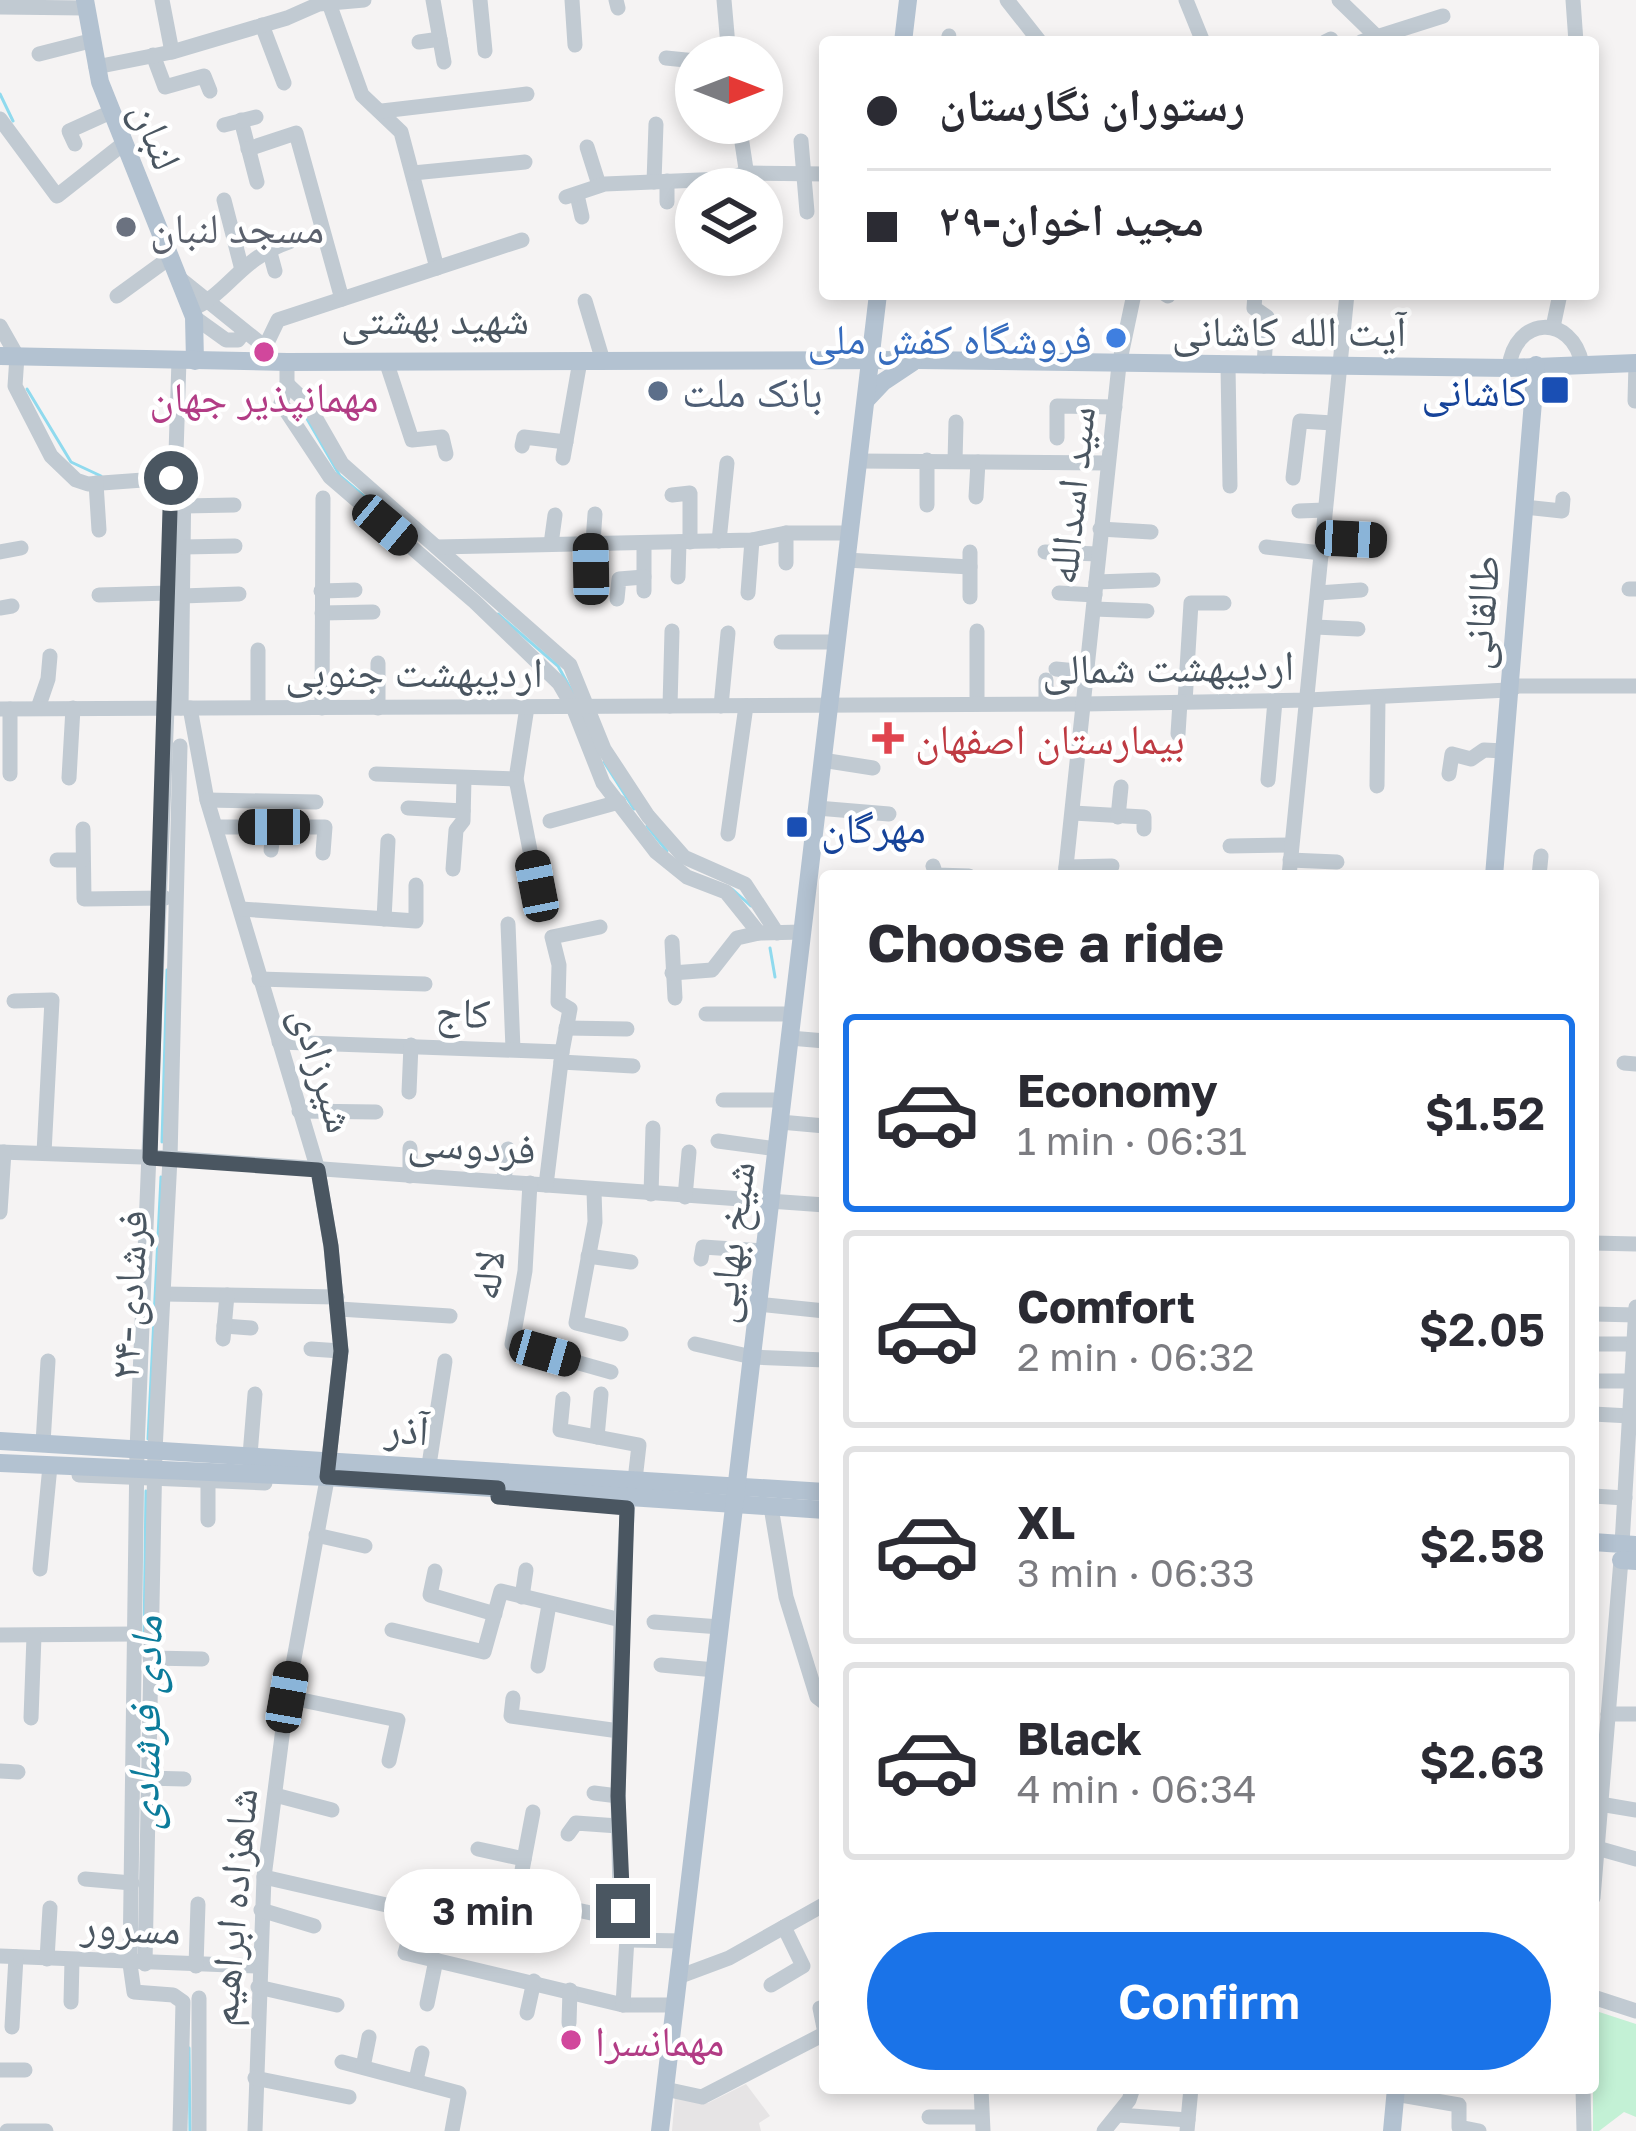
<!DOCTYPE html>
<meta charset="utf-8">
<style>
:root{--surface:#fff;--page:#f7f7f7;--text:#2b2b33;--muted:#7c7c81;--line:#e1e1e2;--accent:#1a73e8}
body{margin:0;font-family:"Golos Text","Noto Naskh Arabic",sans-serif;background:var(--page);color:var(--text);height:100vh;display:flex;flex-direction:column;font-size:45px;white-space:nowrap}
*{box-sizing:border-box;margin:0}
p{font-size:39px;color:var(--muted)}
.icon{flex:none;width:66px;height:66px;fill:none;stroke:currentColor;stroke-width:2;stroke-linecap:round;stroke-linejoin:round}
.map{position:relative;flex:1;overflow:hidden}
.sheet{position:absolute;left:819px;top:870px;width:780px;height:1224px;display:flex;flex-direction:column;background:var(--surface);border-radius:12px;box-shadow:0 6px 18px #0003}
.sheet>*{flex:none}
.guide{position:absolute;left:819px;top:36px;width:780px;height:264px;border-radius:12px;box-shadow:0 6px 18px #0003;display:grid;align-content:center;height:264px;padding:0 48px;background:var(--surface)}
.needle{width:78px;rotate:90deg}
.fabs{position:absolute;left:675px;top:36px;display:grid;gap:24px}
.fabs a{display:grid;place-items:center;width:108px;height:108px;border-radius:50%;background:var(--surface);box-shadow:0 6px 18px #0003;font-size:60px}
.end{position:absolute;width:54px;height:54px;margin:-27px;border:15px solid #4a5661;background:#fff;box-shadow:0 0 0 6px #fff}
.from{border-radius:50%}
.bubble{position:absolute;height:84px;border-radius:42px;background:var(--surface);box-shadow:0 6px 18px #0003;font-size:39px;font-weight:600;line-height:84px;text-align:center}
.car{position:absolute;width:36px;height:72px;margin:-36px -18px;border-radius:15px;box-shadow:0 0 9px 3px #0007;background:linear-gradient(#222 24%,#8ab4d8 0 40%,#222 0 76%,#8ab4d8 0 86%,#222 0)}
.guide b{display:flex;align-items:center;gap:42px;height:114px;font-size:45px}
.guide b+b{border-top:3px solid var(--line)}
.guide i{width:30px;height:30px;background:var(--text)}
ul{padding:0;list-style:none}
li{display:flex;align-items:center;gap:36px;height:198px;margin:0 24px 18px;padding:0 24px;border:6px solid var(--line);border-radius:12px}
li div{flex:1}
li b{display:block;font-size:45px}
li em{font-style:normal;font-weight:600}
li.current{border-color:var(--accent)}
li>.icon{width:108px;height:108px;stroke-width:1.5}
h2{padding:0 48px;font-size:54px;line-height:144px}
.action{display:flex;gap:24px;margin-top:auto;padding:24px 48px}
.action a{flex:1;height:138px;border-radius:72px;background:var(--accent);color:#fff;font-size:48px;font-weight:600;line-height:138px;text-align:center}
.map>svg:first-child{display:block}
.education{fill:#e6e4e5}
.green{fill:#c3f1d5}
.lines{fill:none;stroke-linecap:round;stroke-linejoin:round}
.stream{stroke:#90daee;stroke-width:3}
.minor{stroke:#c1cad2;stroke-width:15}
.major{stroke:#b3c2d1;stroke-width:18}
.route{stroke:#4a5661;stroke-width:15}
.worship-dot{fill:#6b7280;stroke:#fff;stroke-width:4.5}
.shop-dot{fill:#3f7fe0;stroke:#fff;stroke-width:4.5}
.hotel-dot{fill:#d1479c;stroke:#fff;stroke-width:4.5}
.transit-dot{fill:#1a4fb4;stroke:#fff;stroke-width:4.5}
.service-dot{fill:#5c6f8a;stroke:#fff;stroke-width:4.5}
.health-dot{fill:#e0444e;stroke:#fff;stroke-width:4.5}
.labels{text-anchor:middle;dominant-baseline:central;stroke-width:9;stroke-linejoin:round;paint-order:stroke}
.street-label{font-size:42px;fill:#4a5661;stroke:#fff}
.worship-label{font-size:42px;fill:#5b616d;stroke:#fff;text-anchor:start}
.shop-label{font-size:42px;fill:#366cbe;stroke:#fff;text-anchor:end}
.transit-label{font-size:42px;fill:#164399;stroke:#fff;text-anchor:end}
.service-label{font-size:42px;fill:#4e5e75;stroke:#fff;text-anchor:start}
.hotel-label{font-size:42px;fill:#b23c85;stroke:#fff}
.health-label{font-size:42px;fill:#be3a42;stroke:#fff;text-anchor:start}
.water-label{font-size:45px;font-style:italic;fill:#0c7c9b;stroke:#fff}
</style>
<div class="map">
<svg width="1636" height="2131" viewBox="0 0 1636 2131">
<rect width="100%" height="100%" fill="#f5f3f3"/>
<polygon class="education" points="746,2084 770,2116 759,2123 761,2131 672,2131 675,2097 708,2103"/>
<polygon class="green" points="1593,2010 1636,2024 1636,2117 1624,2112 1599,2131 1593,2131"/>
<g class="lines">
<g class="stream">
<polyline points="0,94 13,121"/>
<polyline points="27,389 71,462 101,476"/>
<polyline points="306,417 340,476 365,497"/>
<polyline points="498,614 558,666 573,693"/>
<polyline points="604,762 634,809"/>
<polyline points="647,826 667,851"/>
<polyline points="732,889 751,906"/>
<polyline points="770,948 775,977"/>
<polyline points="162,1142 167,970"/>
<polyline points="148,1439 161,1177"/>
<polyline points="144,1640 146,1491"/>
<polyline points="189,2048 190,2131"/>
</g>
<g class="minor">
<polyline points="162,0 172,52"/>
<polyline points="433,0 444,62"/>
<polyline points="480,0 485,51"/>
<polyline points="572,0 575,45"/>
<polyline points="616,0 618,8"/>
<polyline points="724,0 729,57"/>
<polyline points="1007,0 1040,42"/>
<polyline points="1186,0 1203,42"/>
<polyline points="1339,0 1375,35 1373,41"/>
<polyline points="1573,0 1576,42"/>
<polyline points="330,6 362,95 401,132 437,268"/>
<polyline points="0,7 85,8"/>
<polyline points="262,25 284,83"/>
<polyline points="419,42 440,39"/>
<polyline points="948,42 949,36"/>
<polyline points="1325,42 1331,39 1331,42"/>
<polyline points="1361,42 1443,16"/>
<polyline points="39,54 90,41"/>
<polyline points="153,55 165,87 204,76 210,91"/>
<polyline points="666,58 696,61"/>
<polyline points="96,67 172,52 287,18 319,4 364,0"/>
<polyline points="762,104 773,102 774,87"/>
<polyline points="382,111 527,94"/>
<polyline points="0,119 57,196 123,144"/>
<polyline points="241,120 257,182"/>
<polyline points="739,123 749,189"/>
<polyline points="224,125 256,117"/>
<polyline points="801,141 807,212"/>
<polyline points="75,144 69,131 111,112"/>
<polyline points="587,147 599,185"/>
<polyline points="248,149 296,133 342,299"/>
<polyline points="413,173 525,162"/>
<polyline points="667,181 667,202"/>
<polyline points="654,182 656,124"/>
<polyline points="577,195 582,217"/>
<polyline points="566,197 605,184 723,179 747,173 825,174"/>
<polyline points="224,200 241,266"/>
<polyline points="762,215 770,217"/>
<polyline points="269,249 275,271"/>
<polyline points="178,277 265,347"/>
<polyline points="1165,294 1168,296"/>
<polyline points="1255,294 1254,308 1267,317 1264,366"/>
<polyline points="117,296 168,259"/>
<polyline points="585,301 603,361"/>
<path d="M191,310C231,291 239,259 289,242"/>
<polyline points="194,317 226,340 238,340 244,332"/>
<polyline points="0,326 17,356 15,386 51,456 76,480 88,484 171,478"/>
<polyline points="1553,327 1560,294"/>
<polyline points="179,360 176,453 171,478 167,708 137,1450 130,1964 134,1992 173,1995 183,2002 180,2131"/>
<polyline points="265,361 265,347 278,320 522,240"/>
<polyline points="386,361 412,440 442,437 446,454"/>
<polyline points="287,362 287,384 281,403 330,477 475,602 559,683 573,707 603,783 656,852 687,877 726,892 759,933"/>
<polyline points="1228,366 1230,486"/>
<path d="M1509,368C1514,316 1572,313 1582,364"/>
<polyline points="287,384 307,403 342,464 570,665 604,749 648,816 684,857 745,884 777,933"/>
<polyline points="1635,401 1636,363"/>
<polyline points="1057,438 1057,406 1115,407"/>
<polyline points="522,446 524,437 566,442"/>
<polyline points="177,456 184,476 181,708"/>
<polyline points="563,458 580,361"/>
<polyline points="927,460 927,505"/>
<polyline points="858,461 1108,463"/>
<polyline points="955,461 956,422"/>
<polyline points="1293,478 1300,421 1333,423"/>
<polyline points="96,483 99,530"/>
<polyline points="672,495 690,493 690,542"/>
<polyline points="976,497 978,462"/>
<polyline points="184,506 234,505"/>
<polyline points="1524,507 1562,511 1563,499"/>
<polyline points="1299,511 1325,510"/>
<polyline points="1100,529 1151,532"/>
<polyline points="786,533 786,563"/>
<polyline points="1323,537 1378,540"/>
<polyline points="719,541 727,463"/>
<polyline points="644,543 644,591"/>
<polyline points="551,544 555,515"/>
<polyline points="183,547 235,546"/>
<polyline points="437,547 752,540 786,533 849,533"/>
<polyline points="1266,547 1322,553"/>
<polyline points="0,552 21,548"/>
<polyline points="1045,552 1098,554"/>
<polyline points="846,560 970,567"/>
<polyline points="591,569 595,514"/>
<polyline points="678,577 679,542"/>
<polyline points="1096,582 1153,580"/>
<polyline points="1629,589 1636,589"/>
<polyline points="321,591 355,590"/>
<polyline points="748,593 752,540"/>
<polyline points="1059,593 1095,595"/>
<polyline points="1318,593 1361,590"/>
<polyline points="99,595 169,593"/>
<polyline points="182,596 239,594"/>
<polyline points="970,597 970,552"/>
<polyline points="617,599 619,579 644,577"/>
<polyline points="0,608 12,606"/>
<polyline points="1094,609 1147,611"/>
<polyline points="322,613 373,612"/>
<polyline points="1315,627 1358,629"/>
<polyline points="977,631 977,704"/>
<polyline points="781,642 837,642"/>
<polyline points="378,663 378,708"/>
<polyline points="1056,669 1087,672"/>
<polyline points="1046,702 1046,680"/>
<polyline points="1185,702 1191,603 1224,603"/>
<polyline points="670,706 672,631"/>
<polyline points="721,706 728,633"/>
<polyline points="258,707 258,650"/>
<polyline points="527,707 516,779 537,886"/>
<polyline points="38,708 48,679 50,656"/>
<polyline points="190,708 207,800 318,1170 331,1247 341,1351 326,1485 287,1697 264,1877 255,2131"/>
<polyline points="322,708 323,498"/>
<polyline points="0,709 1084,704 1308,700 1508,690 1518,686 1636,686"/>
<polyline points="10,709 10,774"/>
<polyline points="1178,734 1180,702"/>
<polyline points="822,760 873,768"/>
<polyline points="376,774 516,779"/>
<polyline points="1449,774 1452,754 1471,759 1484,750 1504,751"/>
<polyline points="69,778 73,708"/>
<polyline points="1268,780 1275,701"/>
<polyline points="1377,786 1378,698"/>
<polyline points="207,800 316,802"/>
<polyline points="408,808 463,811"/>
<polyline points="817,808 889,814"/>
<polyline points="1073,813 1144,817 1144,829"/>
<polyline points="1118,817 1121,787"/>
<polyline points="550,821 619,802"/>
<polyline points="216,827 325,827 323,853"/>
<polyline points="83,829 84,899 165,898"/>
<polyline points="728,834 746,706"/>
<polyline points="1230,846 1291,845"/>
<polyline points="271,850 274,827"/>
<polyline points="57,860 82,860"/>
<polyline points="1290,860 1337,862"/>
<polyline points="933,866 936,875 969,876"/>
<polyline points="1066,867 1112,866"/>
<polyline points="453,869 456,830 463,821 464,778"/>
<polyline points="1065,876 1119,365 1134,294"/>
<polyline points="1289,876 1347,294"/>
<polyline points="1539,876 1541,856"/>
<polyline points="241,909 416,921 416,885"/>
<polyline points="384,919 388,841"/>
<polyline points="508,924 513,1049"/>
<polyline points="672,942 675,998"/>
<polyline points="672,973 712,970 737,938 759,933 802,932"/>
<polyline points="259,979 425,984"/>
<polyline points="14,1001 52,1000 44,1153"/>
<polyline points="706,1014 793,1014"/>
<polyline points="566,1028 627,1029"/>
<polyline points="790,1038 825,1041"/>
<polyline points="279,1042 562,1052 561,1062 633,1066"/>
<polyline points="562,1052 570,1009 558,1002 559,965 552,937 600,927"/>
<polyline points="1624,1063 1636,1064"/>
<polyline points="409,1092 411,1045"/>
<polyline points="723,1100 783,1100"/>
<polyline points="299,1111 376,1112"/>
<polyline points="780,1122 825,1126"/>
<polyline points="718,1141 777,1149"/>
<polyline points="410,1148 410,1176"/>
<polyline points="0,1152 170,1158 825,1205"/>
<polyline points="504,1180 508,1149"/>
<polyline points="530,1183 525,1271 512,1344 611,1372"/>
<polyline points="546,1185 561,1062"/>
<polyline points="594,1191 595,1222 576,1323 621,1334"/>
<polyline points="651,1194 653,1128"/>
<polyline points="685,1197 689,1152"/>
<polyline points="0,1212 4,1152"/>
<polyline points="1593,1243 1636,1244"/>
<polyline points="588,1256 631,1262"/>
<polyline points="701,1259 703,1247 765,1251"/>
<polyline points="163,1294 337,1297"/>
<polyline points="758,1304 825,1311"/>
<polyline points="339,1309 450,1316"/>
<polyline points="1595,1314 1636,1315"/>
<polyline points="224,1326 251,1328"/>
<polyline points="223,1339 227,1295"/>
<polyline points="695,1344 752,1357 825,1360"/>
<polyline points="1594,1344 1634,1344"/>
<polyline points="311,1349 341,1351"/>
<polyline points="1594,1381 1632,1381"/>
<polyline points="563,1399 560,1430 639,1445 635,1480"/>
<polyline points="1593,1414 1630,1416"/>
<polyline points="597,1437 601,1394"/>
<polyline points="43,1443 48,1361"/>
<polyline points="250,1455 255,1394"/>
<polyline points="429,1465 445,1361"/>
<polyline points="79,1475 265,1483"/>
<polyline points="1593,1496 1625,1498"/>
<polyline points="517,1498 627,1507"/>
<polyline points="771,1507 786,1597 817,1697 825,1703"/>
<polyline points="208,1520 208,1482"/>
<polyline points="316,1535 365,1546"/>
<polyline points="1622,1544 1636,1307"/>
<polyline points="40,1569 50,1466"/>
<polyline points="435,1571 430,1595 495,1614"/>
<polyline points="522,1597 526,1570"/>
<polyline points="654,1622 720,1627"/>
<polyline points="392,1630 484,1652 501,1591 621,1620"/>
<polyline points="0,1635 135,1634"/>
<polyline points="150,1658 202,1659"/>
<polyline points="661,1665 715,1670"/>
<polyline points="538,1666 549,1605"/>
<polyline points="287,1697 398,1720 389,1761"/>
<polyline points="513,1698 511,1716 619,1731"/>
<polyline points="1608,1714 1636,1714"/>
<polyline points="31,1718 34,1636"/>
<polyline points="0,1771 18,1772"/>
<polyline points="146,1778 184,1779"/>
<polyline points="594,1793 618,1796"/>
<polyline points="275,1795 332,1810"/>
<polyline points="1600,1804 1636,1810"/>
<polyline points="568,1834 576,1823 618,1826"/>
<polyline points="1597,1848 1636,1859"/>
<polyline points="478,1849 524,1859"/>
<polyline points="264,1877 417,1912 405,1953 623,2005 675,2005"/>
<polyline points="85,1879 132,1883"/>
<polyline points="517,1897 628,1921"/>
<polyline points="517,1897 533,1812"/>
<polyline points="1593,1898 1621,1560"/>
<polyline points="261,1910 314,1926"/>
<polyline points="629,1940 683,1941"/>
<polyline points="0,1956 258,1966"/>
<polyline points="47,1959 50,1908"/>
<polyline points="145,1964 155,1451 170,1158 180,746"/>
<polyline points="196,1966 198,1904"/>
<polyline points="678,1977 729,1958 825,1904"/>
<polyline points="771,1985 803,1966 784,1927"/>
<polyline points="258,1987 337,2005"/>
<polyline points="1593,1997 1636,2011"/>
<polyline points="199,1998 199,2131"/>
<polyline points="71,2002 72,1960"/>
<polyline points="427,2004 436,1960"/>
<polyline points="623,2005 628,1921 620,1897 618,1796 621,1620 628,1500"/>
<polyline points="820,2008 825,2033"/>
<polyline points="527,2013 534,1981"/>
<polyline points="569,2023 570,1990"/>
<polyline points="12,2027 16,1957"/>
<polyline points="342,2062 459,2093 452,2131"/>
<polyline points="363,2067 369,2037"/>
<polyline points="0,2070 25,2070"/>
<polyline points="255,2078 349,2097"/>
<polyline points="416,2080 422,2053"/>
<polyline points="981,2088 983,2131"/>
<polyline points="1583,2088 1584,2131"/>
<polyline points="665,2089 702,2097 824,2034"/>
<polyline points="1395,2094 1459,2105 1459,2127 1479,2131"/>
<polyline points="1118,2115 1188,2120"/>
<polyline points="929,2117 981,2117"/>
<polyline points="7,2131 46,2131"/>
<polyline points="1104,2131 1129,2100 1133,2088"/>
<polyline points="1187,2131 1191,2088"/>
</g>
<g class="major">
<polyline points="85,0 100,82 194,317 195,361"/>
<polyline points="903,42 908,0"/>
<polyline points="0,356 287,362 917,360 1509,368 1636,363"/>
<polyline points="866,400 883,382 913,362"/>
<polyline points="1494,876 1536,365"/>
<polyline points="0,1441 825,1492"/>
<polyline points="0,1463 327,1477 825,1510"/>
<polyline points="1593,1542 1636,1545"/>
<polyline points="1621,1560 1636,1561"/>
<polyline points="660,2131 878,294"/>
<polyline points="1392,2131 1396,2088"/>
</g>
</g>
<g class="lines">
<polyline class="route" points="171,478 150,1158 318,1170 331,1246 341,1351 327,1477 498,1488 498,1497 627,1508 618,1796 623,1911"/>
</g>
<circle class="worship-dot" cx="126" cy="227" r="12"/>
<circle class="shop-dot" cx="1116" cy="338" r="12"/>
<g class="hotel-dot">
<circle cx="264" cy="352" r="12"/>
<circle cx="571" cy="2040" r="12"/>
</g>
<g class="transit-dot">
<rect x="1540" y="375" width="30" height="30" rx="6"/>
<rect x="785" y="815" width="24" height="24" rx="6"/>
</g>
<circle class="service-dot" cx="658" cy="391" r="12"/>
<path class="health-dot" d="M882 720h12v12h12v12h-12v12h-12v-12h-12v-12h12z"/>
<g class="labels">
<g class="street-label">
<text transform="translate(158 135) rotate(69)">لنبان</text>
<text x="435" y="318">شهید بهشتی</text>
<text x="1289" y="330">آیت الله کاشانی</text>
<text transform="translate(1070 495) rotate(-84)">سید اسدالله</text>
<text transform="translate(1479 612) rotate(-85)">طالقانی</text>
<text transform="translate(1168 666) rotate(-1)">اردیبهشت شمالی</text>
<text x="414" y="671">اردیبهشت جنوبی</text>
<text transform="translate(463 1011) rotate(3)">کاج</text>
<text transform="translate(325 1069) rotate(73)">شیرزادی</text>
<text transform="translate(472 1144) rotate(4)">فردوسی</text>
<text transform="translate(729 1242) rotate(-83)">شیخ بهایی</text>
<text transform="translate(486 1275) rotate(-83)">لاله</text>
<text transform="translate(127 1295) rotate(-87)">۲۴-فرشادی</text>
<text transform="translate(407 1428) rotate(4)">آذر</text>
<text transform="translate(231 1907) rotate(-85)">شاهزاده ابراهیم</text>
<text transform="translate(131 1926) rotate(3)">مسرور</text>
</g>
<g class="worship-label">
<text x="150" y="227">مسجد لنبان</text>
</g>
<g class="shop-label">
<text x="1092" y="338">فروشگاه کفش ملی</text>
</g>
<g class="transit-label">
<text x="1528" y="390">کاشانی</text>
<text x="821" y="827" text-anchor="start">مهرگان</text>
</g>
<g class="service-label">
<text x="682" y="391">بانک ملت</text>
</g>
<g class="hotel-label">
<text x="264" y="396">مهمانپذیر جهان</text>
<text x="595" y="2040" text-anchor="start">مهمانسرا</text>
</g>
<g class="health-label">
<text x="915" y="738">بیمارستان اصفهان</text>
</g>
<g class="water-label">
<text transform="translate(143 1723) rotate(-89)">مادی فرشادی</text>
</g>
</g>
</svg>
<div class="fabs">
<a><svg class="needle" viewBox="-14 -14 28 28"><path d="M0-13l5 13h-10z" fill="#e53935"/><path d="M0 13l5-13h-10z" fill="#7c7c81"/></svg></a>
<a><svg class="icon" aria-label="layers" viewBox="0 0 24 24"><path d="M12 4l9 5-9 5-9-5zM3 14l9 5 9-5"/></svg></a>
</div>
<i class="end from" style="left:171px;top:478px"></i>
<i class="end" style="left:623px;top:1911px"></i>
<div class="bubble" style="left:384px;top:1869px;width:198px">3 min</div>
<i class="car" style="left:385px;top:525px;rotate:130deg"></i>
<i class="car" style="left:1351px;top:539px;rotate:93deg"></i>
<i class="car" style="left:591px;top:569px;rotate:359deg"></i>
<i class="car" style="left:274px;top:827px;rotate:270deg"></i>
<i class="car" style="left:537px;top:886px;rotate:349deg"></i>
<i class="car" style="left:545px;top:1353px;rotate:106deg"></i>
<i class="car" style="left:287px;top:1697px;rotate:10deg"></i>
<div class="guide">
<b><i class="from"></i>رستوران نگارستان</b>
<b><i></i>۲۹-مجید اخوان</b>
</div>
<section class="sheet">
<h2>Choose a ride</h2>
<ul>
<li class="current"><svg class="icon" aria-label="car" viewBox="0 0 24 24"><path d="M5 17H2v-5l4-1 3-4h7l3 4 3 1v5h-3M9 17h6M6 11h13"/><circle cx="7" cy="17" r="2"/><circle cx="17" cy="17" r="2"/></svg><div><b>Economy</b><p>1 min · 06:31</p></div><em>$1.52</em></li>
<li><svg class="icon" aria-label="car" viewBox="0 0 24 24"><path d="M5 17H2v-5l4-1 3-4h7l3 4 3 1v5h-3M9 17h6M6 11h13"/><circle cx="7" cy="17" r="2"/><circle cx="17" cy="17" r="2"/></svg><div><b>Comfort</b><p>2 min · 06:32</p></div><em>$2.05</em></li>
<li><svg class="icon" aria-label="car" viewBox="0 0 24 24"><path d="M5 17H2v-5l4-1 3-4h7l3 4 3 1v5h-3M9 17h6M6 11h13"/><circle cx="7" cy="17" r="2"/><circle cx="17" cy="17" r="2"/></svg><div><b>XL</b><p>3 min · 06:33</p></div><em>$2.58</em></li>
<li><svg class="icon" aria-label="car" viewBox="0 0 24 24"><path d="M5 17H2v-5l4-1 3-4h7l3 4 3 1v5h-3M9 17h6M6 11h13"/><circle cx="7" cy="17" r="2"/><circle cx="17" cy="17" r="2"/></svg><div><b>Black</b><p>4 min · 06:34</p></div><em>$2.63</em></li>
</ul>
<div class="action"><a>Confirm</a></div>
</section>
</div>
